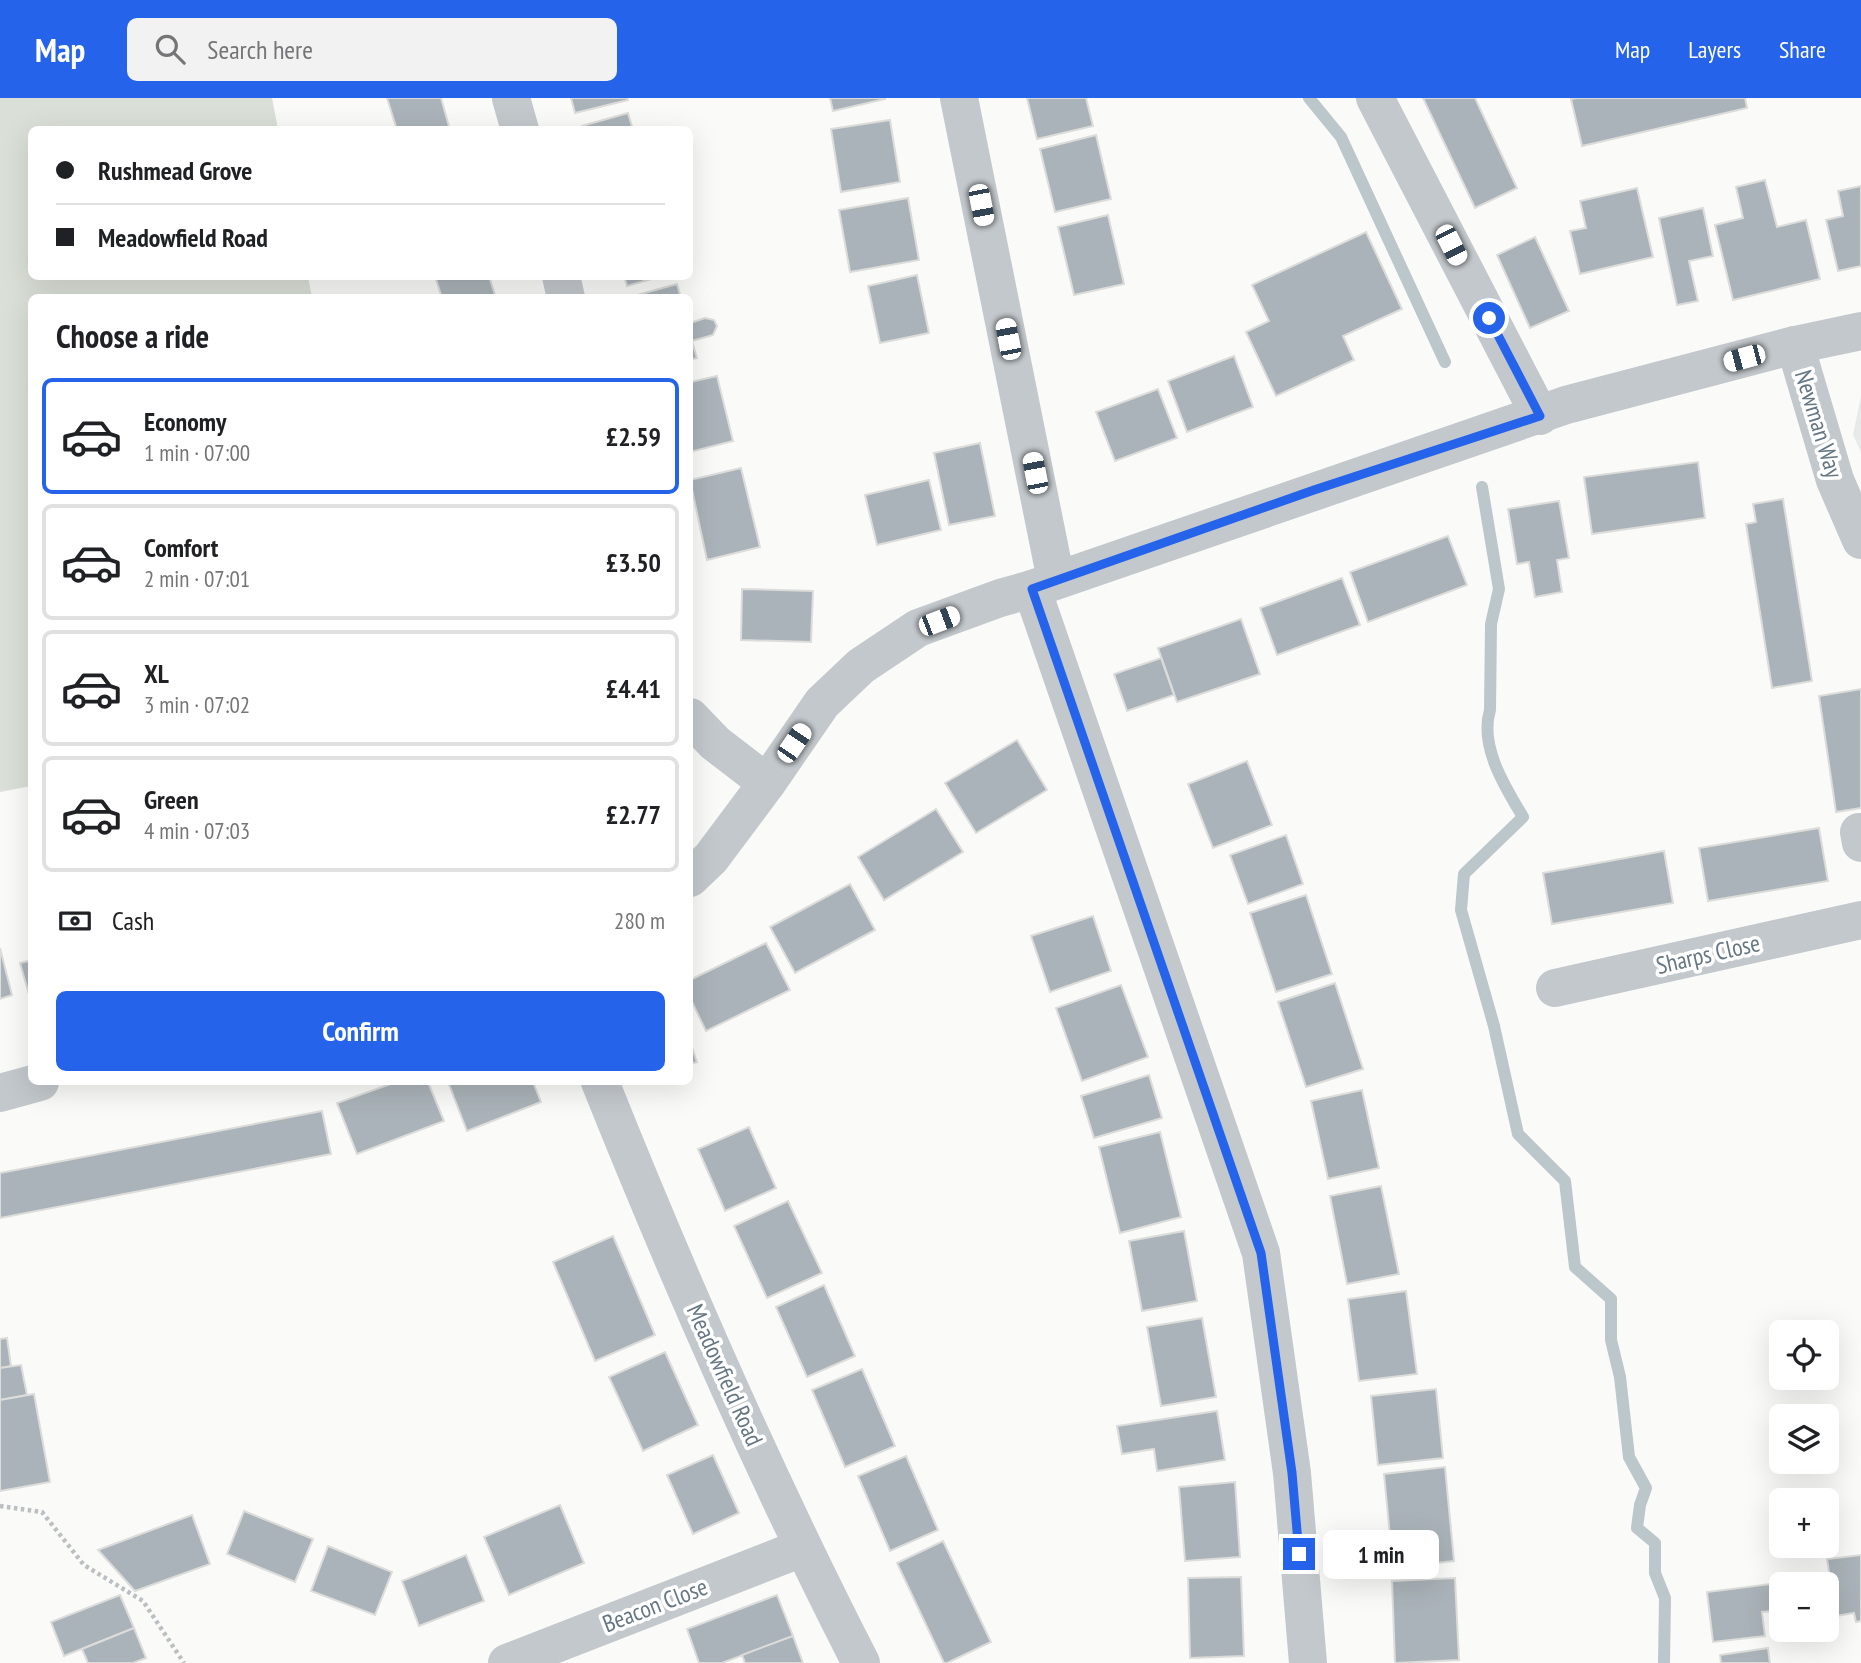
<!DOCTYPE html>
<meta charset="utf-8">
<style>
:root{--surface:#fff;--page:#f2f2f2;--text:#202124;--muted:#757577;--line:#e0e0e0;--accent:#2563eb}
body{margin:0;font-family:"PT Sans Narrow",sans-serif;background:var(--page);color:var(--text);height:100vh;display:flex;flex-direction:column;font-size:26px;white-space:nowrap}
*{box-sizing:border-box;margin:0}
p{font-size:23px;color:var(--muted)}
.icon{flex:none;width:38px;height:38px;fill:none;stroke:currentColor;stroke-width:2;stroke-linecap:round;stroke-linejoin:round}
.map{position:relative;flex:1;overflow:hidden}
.drawer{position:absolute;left:28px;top:196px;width:665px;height:791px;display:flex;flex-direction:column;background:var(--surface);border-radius:10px;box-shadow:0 7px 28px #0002}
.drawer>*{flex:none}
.banner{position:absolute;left:28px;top:28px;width:665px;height:154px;border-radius:10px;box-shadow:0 7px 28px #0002;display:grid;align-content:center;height:154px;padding:0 28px;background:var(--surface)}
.fabs{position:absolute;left:1769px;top:1222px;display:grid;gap:14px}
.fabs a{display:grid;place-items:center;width:70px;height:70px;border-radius:10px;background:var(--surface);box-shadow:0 7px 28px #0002;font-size:35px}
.end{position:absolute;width:32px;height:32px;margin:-16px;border:9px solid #2563eb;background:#fff;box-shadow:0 0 0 4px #fff}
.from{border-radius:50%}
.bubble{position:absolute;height:49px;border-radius:10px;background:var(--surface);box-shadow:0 7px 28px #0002;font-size:23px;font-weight:800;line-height:49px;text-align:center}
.car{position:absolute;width:21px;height:42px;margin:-21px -10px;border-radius:9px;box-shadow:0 0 5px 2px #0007;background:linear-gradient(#fff 24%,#345 0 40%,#fff 0 76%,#345 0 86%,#fff 0)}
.banner b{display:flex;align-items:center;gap:24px;height:66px;font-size:26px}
.banner b+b{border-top:2px solid var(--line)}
.banner i{width:18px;height:18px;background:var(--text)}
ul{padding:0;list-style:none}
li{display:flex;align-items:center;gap:21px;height:116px;margin:0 14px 10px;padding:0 14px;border:4px solid var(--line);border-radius:10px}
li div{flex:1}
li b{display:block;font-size:26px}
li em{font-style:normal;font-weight:800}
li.active{border-color:var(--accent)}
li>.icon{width:63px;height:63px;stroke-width:1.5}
h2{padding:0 28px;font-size:32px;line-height:84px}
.pay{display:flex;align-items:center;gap:18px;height:77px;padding:0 28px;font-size:26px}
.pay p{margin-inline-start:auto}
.action{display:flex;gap:14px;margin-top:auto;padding:14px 28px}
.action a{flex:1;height:80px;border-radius:10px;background:var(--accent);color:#fff;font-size:28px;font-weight:800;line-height:80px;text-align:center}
header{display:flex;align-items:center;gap:42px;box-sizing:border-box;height:98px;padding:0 35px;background:var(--accent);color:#fff}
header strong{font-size:33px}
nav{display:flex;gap:38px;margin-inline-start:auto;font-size:24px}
.search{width:490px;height:63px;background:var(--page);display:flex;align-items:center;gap:18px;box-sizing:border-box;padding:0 24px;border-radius:10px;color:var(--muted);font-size:26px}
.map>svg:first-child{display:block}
.built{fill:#e8e9e9}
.green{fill:#dadfd7}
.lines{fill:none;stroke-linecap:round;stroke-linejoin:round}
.stream{stroke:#bbc7cb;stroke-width:12}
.building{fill:#aab3b9;stroke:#dcdcda;stroke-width:2}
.path{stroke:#bbbfc2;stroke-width:4.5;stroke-dasharray:3.5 3.5;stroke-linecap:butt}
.minor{stroke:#c3c8cc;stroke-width:38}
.route{stroke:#2563eb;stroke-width:9}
.labels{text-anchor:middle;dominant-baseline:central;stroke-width:7;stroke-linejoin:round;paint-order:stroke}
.street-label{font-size:24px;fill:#657683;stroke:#fff}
</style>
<header>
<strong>Map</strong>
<div class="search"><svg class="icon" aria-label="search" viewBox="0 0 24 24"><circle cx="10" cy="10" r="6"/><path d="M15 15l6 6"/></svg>Search here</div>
<nav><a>Map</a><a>Layers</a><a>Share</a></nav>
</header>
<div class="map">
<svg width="1861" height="1565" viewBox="0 0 1861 1565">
<rect width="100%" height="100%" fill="#fafaf8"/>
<polygon class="built" points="1861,298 1861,354 1853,337"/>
<polygon class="green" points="0,0 272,0 278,31 32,32 32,178 308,179 312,199 32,200 31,688 0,694"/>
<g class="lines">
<g class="stream">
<polyline points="1309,0 1341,39 1445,264"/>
<path d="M1482,389L1499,491L1491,526L1490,612C1479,648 1505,689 1523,719L1464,776L1461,812L1494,928L1518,1036L1565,1083L1575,1169L1611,1201V1242L1620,1279L1629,1359L1646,1390L1640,1407L1637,1430L1655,1445V1475L1665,1500L1664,1565"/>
</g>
</g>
<g class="building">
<polygon points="387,0 441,0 450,32 397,32"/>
<polygon points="571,0 627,0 628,2 575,15"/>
<polygon points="830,0 885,0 885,1 833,13"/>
<polygon points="1027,0 1086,0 1093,28 1037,41"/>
<polygon points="1423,0 1475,0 1517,90 1475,110"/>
<polygon points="1577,0 1745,0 1747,10 1582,48 1571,1"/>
<polygon points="628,15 633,32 583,32 582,28"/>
<polygon points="890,22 900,84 841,94 831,31"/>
<polygon points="1096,37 1111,101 1055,114 1040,51"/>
<polygon points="1765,82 1777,129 1806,122 1820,181 1733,202 1715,127 1743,120 1736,89"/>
<polygon points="1861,88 1861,168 1838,173 1826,122 1843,118 1838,93"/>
<polygon points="1637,90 1653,159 1580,176 1570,133 1586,130 1580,103"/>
<polygon points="908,100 919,162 850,174 839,112"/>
<polygon points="1703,110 1713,158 1689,163 1698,203 1677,207 1659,120"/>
<polygon points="1108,117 1124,186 1074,197 1058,129"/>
<polygon points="1366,134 1402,211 1343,238 1354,262 1276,298 1246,234 1269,223 1252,187"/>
<polygon points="1535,139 1569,213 1530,230 1497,157"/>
<polygon points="917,177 929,235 880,245 868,188"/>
<polygon points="435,178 489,178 496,200 442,200"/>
<polygon points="624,178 662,178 627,188"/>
<polygon points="677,186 681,200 630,200 630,199"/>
<polygon points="705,220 714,222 717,228 713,237 692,243 697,260 690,262 690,225"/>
<polygon points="1234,258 1253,309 1187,334 1168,283"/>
<polygon points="717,278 733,343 690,354 690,284"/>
<polygon points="1158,291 1177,340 1115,363 1096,314"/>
<polygon points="980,345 995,418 949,427 934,355"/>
<polygon points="1698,364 1705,420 1592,436 1584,379"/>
<polygon points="741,370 760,449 707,462 690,382"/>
<polygon points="929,382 941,432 877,447 865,397"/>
<polygon points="1783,401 1812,583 1772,590 1746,426 1756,424 1753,406"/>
<polygon points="1559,403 1569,460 1557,462 1562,494 1535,499 1529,464 1517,466 1508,411"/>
<polygon points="1448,438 1467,487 1368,524 1350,474"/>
<polygon points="1342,480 1360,527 1277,557 1260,510"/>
<polygon points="742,491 813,493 811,544 741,542"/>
<polygon points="1241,521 1260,576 1177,604 1158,550"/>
<polygon points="1161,560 1174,597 1127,613 1114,576"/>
<polygon points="1861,591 1861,710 1836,714 1819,598"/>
<polygon points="1017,642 1047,692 976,735 945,685"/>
<polygon points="1247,663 1272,727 1213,750 1188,686"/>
<polygon points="936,711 963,754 884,802 858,759"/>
<polygon points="1819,730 1828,783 1708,803 1699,750"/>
<polygon points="1286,737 1303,786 1248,806 1230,757"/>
<polygon points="1664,753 1673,805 1552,826 1543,775"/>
<polygon points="850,786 875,832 795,875 770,829"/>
<polygon points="1306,797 1332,876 1276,894 1250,815"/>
<polygon points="1093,818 1111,873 1050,894 1031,838"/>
<polygon points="766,845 790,892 706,933 690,900 690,882"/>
<polygon points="0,850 12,897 0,901"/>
<polygon points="32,862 32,907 20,865"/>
<polygon points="1335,885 1363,971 1306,989 1278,904"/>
<polygon points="1121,887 1148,959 1082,983 1056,910"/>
<polygon points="690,944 697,964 690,966"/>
<polygon points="1149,977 1162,1020 1094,1040 1081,998"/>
<polygon points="396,984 428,984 444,1023 357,1056 337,1005"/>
<polygon points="448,984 533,984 541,1004 467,1033"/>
<polygon points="1362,992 1379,1070 1328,1081 1311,1003"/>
<polygon points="322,1013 331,1056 0,1120 0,1075"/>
<polygon points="749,1029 776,1090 725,1113 698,1051"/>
<polygon points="1160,1034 1181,1119 1120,1135 1099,1049"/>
<polygon points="1381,1088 1399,1176 1347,1186 1330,1098"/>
<polygon points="788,1103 822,1175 767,1200 734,1128"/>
<polygon points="1184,1133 1197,1203 1142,1213 1129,1143"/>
<polygon points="613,1138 655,1237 595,1263 553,1164"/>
<polygon points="824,1187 855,1258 807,1279 776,1209"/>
<polygon points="1406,1193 1417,1276 1359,1283 1348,1201"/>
<polygon points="1202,1220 1216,1299 1161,1308 1147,1229"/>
<polygon points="7,1240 11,1268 0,1270 0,1241"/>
<polygon points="665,1254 698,1327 643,1353 609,1279"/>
<polygon points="21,1267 27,1297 0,1302 0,1270"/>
<polygon points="862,1271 895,1348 845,1369 812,1292"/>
<polygon points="1436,1291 1443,1360 1378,1367 1371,1298"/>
<polygon points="34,1296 50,1384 0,1393 0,1302"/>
<polygon points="1217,1313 1225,1362 1157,1373 1154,1351 1122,1356 1117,1328"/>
<polygon points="713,1357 739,1415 693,1436 667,1377"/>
<polygon points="906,1358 938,1432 890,1453 858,1378"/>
<polygon points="1445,1369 1454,1463 1393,1470 1384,1376"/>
<polygon points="1235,1384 1240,1459 1185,1463 1179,1389"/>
<polygon points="560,1407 584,1465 509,1497 484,1439"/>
<polygon points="244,1413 313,1441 295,1484 227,1456"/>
<polygon points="192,1417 210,1466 135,1493 98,1452"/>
<polygon points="943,1443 991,1544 947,1565 944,1565 897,1465"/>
<polygon points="328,1448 392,1474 375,1517 311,1493"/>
<polygon points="466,1457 484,1503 419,1528 402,1483"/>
<polygon points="1861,1457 1861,1523 1856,1524 1854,1515 1836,1518 1827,1461"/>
<polygon points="1241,1479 1244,1558 1190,1560 1188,1480"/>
<polygon points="1455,1480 1459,1562 1395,1565 1392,1483"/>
<polygon points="1770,1486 1773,1513 1762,1514 1765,1538 1713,1544 1707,1494"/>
<polygon points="120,1497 134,1530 64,1558 51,1524"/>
<polygon points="777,1497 793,1538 722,1565 699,1565 687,1531"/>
<polygon points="134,1530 146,1560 133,1565 88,1565 82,1551"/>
<polygon points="793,1538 803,1565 745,1565 742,1557"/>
<polygon points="1768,1550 1770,1565 1721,1565 1720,1557"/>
</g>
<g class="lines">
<polyline class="path" points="0,1408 42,1414 84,1467 143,1503 184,1565"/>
<g class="minor">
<polyline points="511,0 520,32"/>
<polyline points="959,0 1056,482"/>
<polyline points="1375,0 1540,318"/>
<polyline points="561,178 566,200"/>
<polyline points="1795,247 1835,382 1861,442"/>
<polyline points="1032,491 1261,1155 1292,1375 1308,1565"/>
<polyline points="690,619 715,645 767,685"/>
<polyline points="1859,734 1861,745"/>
<polyline points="690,780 711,760 767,685 822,605 861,568 918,530 1000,500 1032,491 1566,307 1795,247 1861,233"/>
<polyline points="1555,890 1861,822"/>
<path d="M600,984C679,1181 764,1376 861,1565"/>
<polyline points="0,995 40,984"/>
<polyline points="507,1565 802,1450"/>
</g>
</g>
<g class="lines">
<polyline class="route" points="1299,1456 1292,1375 1261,1155 1032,491 1314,392 1540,318 1489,220"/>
</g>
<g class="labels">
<g class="street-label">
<text transform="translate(1819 326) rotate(73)">Newman Way</text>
<text transform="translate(1708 856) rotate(-13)">Sharps Close</text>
<text transform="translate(725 1277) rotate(66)">Meadowfield Road</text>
<text transform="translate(655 1507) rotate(-21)">Beacon Close</text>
</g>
</g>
</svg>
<div class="fabs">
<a><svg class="icon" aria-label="locate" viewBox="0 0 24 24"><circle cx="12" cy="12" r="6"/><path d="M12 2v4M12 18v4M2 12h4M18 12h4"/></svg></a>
<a><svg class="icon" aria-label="layers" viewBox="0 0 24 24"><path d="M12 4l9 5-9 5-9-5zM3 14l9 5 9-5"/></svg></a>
<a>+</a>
<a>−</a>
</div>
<i class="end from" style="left:1489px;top:220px"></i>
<i class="end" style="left:1299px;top:1456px"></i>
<div class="bubble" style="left:1323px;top:1432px;width:116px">1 min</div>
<i class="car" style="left:981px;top:107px;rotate:169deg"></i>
<i class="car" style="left:1451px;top:147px;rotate:153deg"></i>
<i class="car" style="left:1008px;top:241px;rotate:349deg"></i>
<i class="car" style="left:1744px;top:260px;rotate:255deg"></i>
<i class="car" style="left:1035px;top:375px;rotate:349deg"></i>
<i class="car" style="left:939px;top:523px;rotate:69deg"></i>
<i class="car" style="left:794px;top:645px;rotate:34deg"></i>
<div class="banner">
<b><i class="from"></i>Rushmead Grove</b>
<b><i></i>Meadowfield Road</b>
</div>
<section class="drawer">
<h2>Choose a ride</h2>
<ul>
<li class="active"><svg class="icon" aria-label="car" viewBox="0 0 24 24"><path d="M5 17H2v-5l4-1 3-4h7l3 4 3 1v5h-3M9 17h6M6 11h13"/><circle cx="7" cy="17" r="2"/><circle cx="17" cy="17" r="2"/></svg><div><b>Economy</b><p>1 min · 07:00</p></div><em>£2.59</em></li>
<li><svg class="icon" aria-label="car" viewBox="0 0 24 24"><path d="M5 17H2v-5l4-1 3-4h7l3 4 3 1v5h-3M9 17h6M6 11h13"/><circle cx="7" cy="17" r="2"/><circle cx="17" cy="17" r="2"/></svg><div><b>Comfort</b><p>2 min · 07:01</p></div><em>£3.50</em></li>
<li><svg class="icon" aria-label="car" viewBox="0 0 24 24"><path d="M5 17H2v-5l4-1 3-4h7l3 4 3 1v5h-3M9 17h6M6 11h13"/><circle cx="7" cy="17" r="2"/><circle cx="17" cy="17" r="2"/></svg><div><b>XL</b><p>3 min · 07:02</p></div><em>£4.41</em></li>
<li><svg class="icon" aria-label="car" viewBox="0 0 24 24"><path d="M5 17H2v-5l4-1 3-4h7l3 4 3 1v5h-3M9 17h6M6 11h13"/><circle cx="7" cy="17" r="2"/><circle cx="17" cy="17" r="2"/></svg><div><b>Green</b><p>4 min · 07:03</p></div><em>£2.77</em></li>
</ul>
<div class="pay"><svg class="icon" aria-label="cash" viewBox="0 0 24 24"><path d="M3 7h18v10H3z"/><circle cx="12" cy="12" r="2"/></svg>Cash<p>280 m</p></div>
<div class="action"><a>Confirm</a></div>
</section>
</div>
